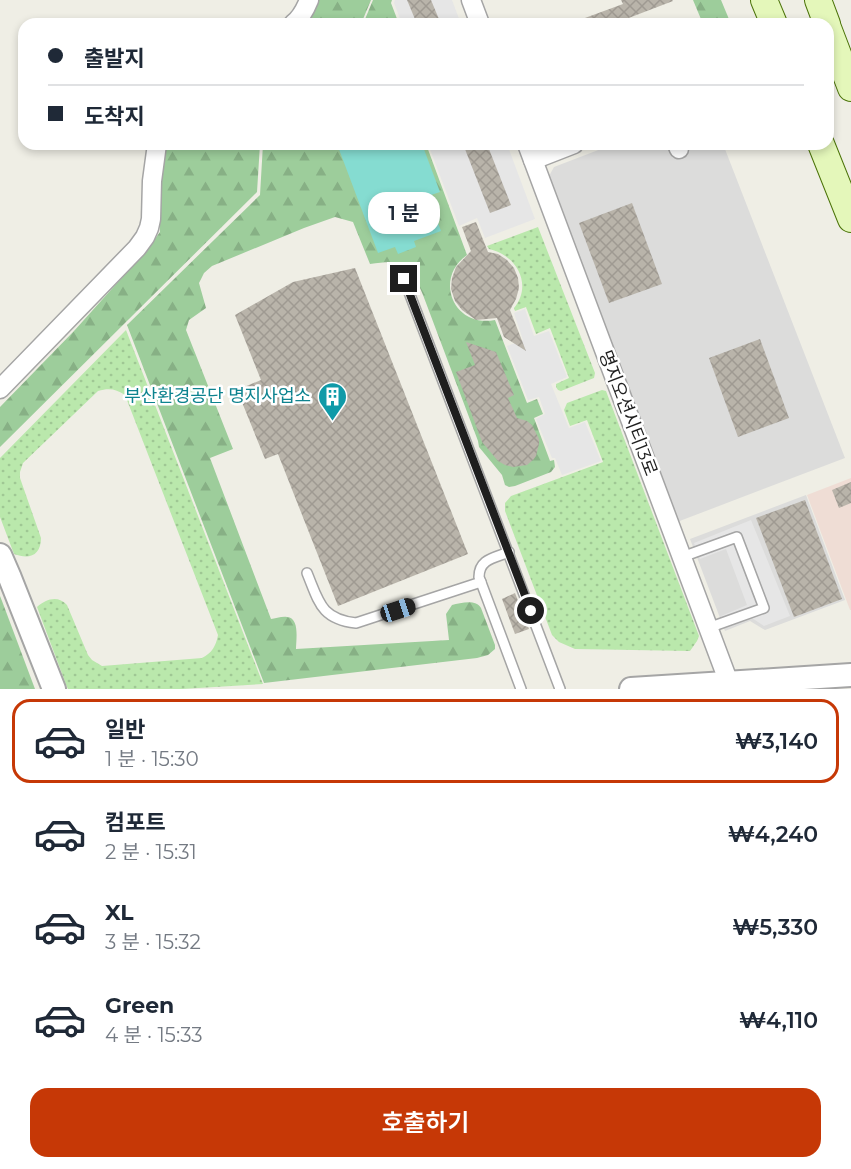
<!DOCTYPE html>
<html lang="ko">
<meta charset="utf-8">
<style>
:root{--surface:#fff;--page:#f6f6f7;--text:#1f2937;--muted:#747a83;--line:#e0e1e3;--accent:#c63806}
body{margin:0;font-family:Montserrat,"Noto Sans KR",sans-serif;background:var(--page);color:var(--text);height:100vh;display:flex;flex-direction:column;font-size:22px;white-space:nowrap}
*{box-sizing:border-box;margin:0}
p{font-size:20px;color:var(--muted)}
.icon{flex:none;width:33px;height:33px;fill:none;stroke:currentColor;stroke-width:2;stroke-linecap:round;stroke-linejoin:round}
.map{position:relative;height:689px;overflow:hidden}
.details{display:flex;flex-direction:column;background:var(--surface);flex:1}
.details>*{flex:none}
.top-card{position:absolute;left:18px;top:18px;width:816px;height:132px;border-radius:18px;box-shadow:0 3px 9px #0003;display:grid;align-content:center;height:132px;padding:0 30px;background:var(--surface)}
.end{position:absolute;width:27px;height:27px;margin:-14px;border:8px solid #1e1e1e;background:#fff;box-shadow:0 0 0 3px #fff}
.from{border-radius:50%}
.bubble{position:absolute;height:42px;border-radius:18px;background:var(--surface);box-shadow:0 3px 9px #0003;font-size:20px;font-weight:600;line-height:42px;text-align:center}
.car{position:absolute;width:18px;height:36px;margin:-18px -9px;border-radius:8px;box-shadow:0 0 4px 2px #0007;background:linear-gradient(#222 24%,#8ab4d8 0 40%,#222 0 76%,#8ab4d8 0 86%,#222 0)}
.top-card b{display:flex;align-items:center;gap:21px;height:57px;font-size:22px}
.top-card b+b{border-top:2px solid var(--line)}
.top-card i{width:15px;height:15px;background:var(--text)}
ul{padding:10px 0 0;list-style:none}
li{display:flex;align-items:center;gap:18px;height:84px;margin:0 12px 9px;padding:0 18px;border:3px solid transparent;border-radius:18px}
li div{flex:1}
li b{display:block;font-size:22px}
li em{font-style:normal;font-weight:600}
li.active{border-color:var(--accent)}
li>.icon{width:54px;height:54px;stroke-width:1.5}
.button{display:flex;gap:12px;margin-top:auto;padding:12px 30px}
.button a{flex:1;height:69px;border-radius:18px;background:var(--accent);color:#fff;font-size:24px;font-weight:600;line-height:69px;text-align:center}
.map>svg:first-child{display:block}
.residential{fill:#dcdcdb}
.commercial{fill:#efddd5}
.grass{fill:url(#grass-dots)}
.forest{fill:url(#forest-firs)}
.pitch{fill:#85dcd1}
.parking{fill:#e6e6e6}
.building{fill:url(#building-cross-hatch)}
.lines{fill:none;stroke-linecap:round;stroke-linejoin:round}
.service-casing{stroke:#a5a5a5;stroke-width:12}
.minor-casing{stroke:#a5a5a5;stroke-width:21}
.tertiary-casing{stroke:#a5a5a5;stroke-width:26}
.secondary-casing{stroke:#4b7308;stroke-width:28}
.service{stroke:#fff;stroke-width:9}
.minor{stroke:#fff;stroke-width:18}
.tertiary{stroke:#fff;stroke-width:22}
.secondary{stroke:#e4f7ba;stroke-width:26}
.route{stroke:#1e1e1e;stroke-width:8}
.labels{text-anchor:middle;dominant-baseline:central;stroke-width:5;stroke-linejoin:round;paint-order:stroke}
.culture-label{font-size:18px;fill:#0d838f;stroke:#fff;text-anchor:end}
.street-label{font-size:18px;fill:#1e1e1e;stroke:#fff}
</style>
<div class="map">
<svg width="851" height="689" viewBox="0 0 851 689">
<defs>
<pattern id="grass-dots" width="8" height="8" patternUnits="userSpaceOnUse" patternTransform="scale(1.5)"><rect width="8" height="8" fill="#bae8ac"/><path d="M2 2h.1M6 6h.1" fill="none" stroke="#9fc794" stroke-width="1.8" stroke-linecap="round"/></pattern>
<pattern id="forest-firs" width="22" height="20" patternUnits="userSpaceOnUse" patternTransform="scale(1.5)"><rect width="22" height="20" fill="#9dcd9b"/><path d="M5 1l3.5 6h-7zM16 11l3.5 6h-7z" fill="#87b085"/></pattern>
<pattern id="building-cross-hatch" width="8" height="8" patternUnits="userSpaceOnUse" patternTransform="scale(1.5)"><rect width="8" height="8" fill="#b9b4aa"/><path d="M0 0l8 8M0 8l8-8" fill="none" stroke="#9f9a92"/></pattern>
</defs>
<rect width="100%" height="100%" fill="#efeee5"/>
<g class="residential">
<polygon points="614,144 723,144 845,458 677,522 548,178 554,167"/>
<polygon points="806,495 845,600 765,630 750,621 725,631 690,539"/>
</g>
<polygon class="commercial" points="851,478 851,610 850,610 807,495"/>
<g class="grass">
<path d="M538,227L595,373L594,378L561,391L558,390L556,387V384L569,378L550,328L536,334L526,307L515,311L514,308C533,285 517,255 489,249L487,246Z"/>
<path d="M126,330L263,684L182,689H68L67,687L37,607C46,599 58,595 67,605L88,655L92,660L102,666L202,658C212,653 216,646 218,635L125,395C116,389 109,388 98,391L23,463L20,472V478L41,538C41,555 30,560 14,554L0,517V458Z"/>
<polygon points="602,390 606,391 699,636 697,641 690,651 575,649 559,642 552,635 505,511 505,503 511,496 603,462 587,420 570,426 564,410 567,403"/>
</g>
<g class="forest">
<polygon points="318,0 371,0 361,24 302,24 313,14"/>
<polygon points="373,0 392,0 391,3 399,24 363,24"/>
<polygon points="693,0 721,0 731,24 703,24"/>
<polygon points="167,144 260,144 257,192 0,447 0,407 74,331 145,252 160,232 158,181"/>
<path d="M263,144H426L467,255C433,279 454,328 495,320L527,403L537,399L543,414L534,418L550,461L554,460L555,467L551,472L515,486L509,487L505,485L502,475L479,447L478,441L423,295C410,263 404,259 370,264L353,222L335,217L304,228L212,266L204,273L199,283L206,308L189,320L186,330L233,449L210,458L271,619C275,619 282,616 287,617C300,618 296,640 296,649L449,640L446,614L452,605C461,603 476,599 481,608L495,645V649L488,655L477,658L264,683L127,325L260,195Z"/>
<polygon points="0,596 2,601 35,689 0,689"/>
</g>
<polygon class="pitch" points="337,144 422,144 440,192 428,196 441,231 414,241 416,247 398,254 395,247 378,253"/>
<g class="parking">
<polygon points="395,0 452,0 461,24 402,24 394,3"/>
<polygon points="428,144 507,144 535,219 485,238 477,218 459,226"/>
<polygon points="525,309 534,336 549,331 567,377 551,384 569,428 585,422 601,461 562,475 555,458 552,458 536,419 545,414 539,397 528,400 507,346 523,340 514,313"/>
<polygon points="751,520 790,616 764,626 752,618 726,628 721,616 747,605 726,549 700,559 694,543"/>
</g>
<g class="building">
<polygon points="407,0 431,0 441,24 417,24"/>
<polygon points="621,0 672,0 673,1 613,24 575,24 574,22 623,4"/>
<polygon points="463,144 487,144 511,205 490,213"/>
<polygon points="632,203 662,284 609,303 579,223"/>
<polygon points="476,222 488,252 498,254 507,260 514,268 518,278 519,288 516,299 510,310 526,351 504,337 497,318 476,320 462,310 455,301 451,289 452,278 456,267 471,251 462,227"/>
<polygon points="355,268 468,554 338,606 278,454 265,459 237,390 261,380 235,315 293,282"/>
<polygon points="760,339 789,418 738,437 709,358"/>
<polygon points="466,342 496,352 514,395 508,398 517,418 527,421 532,425 539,439 539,444 536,456 533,460 527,465 513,467 505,465 498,461 482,442 456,372 475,365"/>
<polygon points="851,482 851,503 839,508 832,490"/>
<polygon points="805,500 842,599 794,617 756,518"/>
<polygon points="515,593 529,629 515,634 502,599"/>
</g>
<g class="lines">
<defs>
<g id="service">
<polyline points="404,279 560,689"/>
<path d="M509,552C494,558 479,559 479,577L521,689"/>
<polyline points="682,557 737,537 764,608 708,628"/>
<path d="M307,573C319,602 321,619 356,623L481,582"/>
</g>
<g id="minor">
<polyline points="471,0 480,24"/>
<path d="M293,24C301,18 305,10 309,0"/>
<polyline points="527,144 729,683"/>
<polyline points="677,144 679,149"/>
<polyline points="533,160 574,144"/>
<polyline points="0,389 137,248 145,237 149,228 151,219 152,181 157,144"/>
</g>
<g id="tertiary">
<polyline points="0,555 10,578 54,689"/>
<polyline points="631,689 851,675"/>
</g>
<g id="secondary">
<polyline points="764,0 774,24"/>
<polyline points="818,0 827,24"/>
<polyline points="828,28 851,88"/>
<polyline points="821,144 851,219"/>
</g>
</defs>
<use href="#service" class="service-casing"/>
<use href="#minor" class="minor-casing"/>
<use href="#tertiary" class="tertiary-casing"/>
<use href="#secondary" class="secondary-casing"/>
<use href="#service" class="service"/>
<use href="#minor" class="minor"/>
<use href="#tertiary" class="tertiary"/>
<use href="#secondary" class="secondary"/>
</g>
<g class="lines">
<polyline class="route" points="404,279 531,611"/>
</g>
<defs>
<symbol id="building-pin" viewBox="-11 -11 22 30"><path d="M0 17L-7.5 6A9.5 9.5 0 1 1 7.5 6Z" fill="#0f9aa8" stroke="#fff"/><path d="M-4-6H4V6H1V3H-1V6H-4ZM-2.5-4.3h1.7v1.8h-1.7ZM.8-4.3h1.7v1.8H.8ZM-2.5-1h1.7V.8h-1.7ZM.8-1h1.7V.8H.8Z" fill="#fff"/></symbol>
</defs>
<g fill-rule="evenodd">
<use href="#building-pin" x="316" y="380" width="33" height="45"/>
</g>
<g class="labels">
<g class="culture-label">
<text x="311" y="396">부산환경공단 명지사업소</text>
</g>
<g class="street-label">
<text transform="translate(628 413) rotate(69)">명지오션시티13로</text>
</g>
</g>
</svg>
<i class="end from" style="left:531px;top:611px"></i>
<i class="end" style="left:404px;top:279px"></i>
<div class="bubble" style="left:368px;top:192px;width:72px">1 분</div>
<i class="car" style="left:398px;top:610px;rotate:72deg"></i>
<div class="top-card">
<b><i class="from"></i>출발지</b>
<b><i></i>도착지</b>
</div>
</div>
<section class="details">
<ul>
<li class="active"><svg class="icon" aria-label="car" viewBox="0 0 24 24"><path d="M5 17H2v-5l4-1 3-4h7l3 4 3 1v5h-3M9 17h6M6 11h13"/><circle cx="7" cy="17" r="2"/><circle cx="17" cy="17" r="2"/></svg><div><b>일반</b><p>1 분 · 15:30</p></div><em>₩3,140</em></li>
<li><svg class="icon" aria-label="car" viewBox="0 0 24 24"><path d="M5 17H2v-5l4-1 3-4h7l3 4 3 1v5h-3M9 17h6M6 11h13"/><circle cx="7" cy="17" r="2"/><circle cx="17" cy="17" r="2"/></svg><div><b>컴포트</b><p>2 분 · 15:31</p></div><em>₩4,240</em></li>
<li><svg class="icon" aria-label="car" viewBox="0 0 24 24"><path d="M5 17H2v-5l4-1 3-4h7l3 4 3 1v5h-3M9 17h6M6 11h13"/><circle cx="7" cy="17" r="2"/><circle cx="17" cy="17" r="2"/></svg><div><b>XL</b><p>3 분 · 15:32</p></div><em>₩5,330</em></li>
<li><svg class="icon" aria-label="car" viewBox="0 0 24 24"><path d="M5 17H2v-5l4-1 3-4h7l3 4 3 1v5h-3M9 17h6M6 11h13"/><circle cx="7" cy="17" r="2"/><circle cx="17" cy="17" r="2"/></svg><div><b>Green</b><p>4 분 · 15:33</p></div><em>₩4,110</em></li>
</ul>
<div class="button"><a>호출하기</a></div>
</section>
